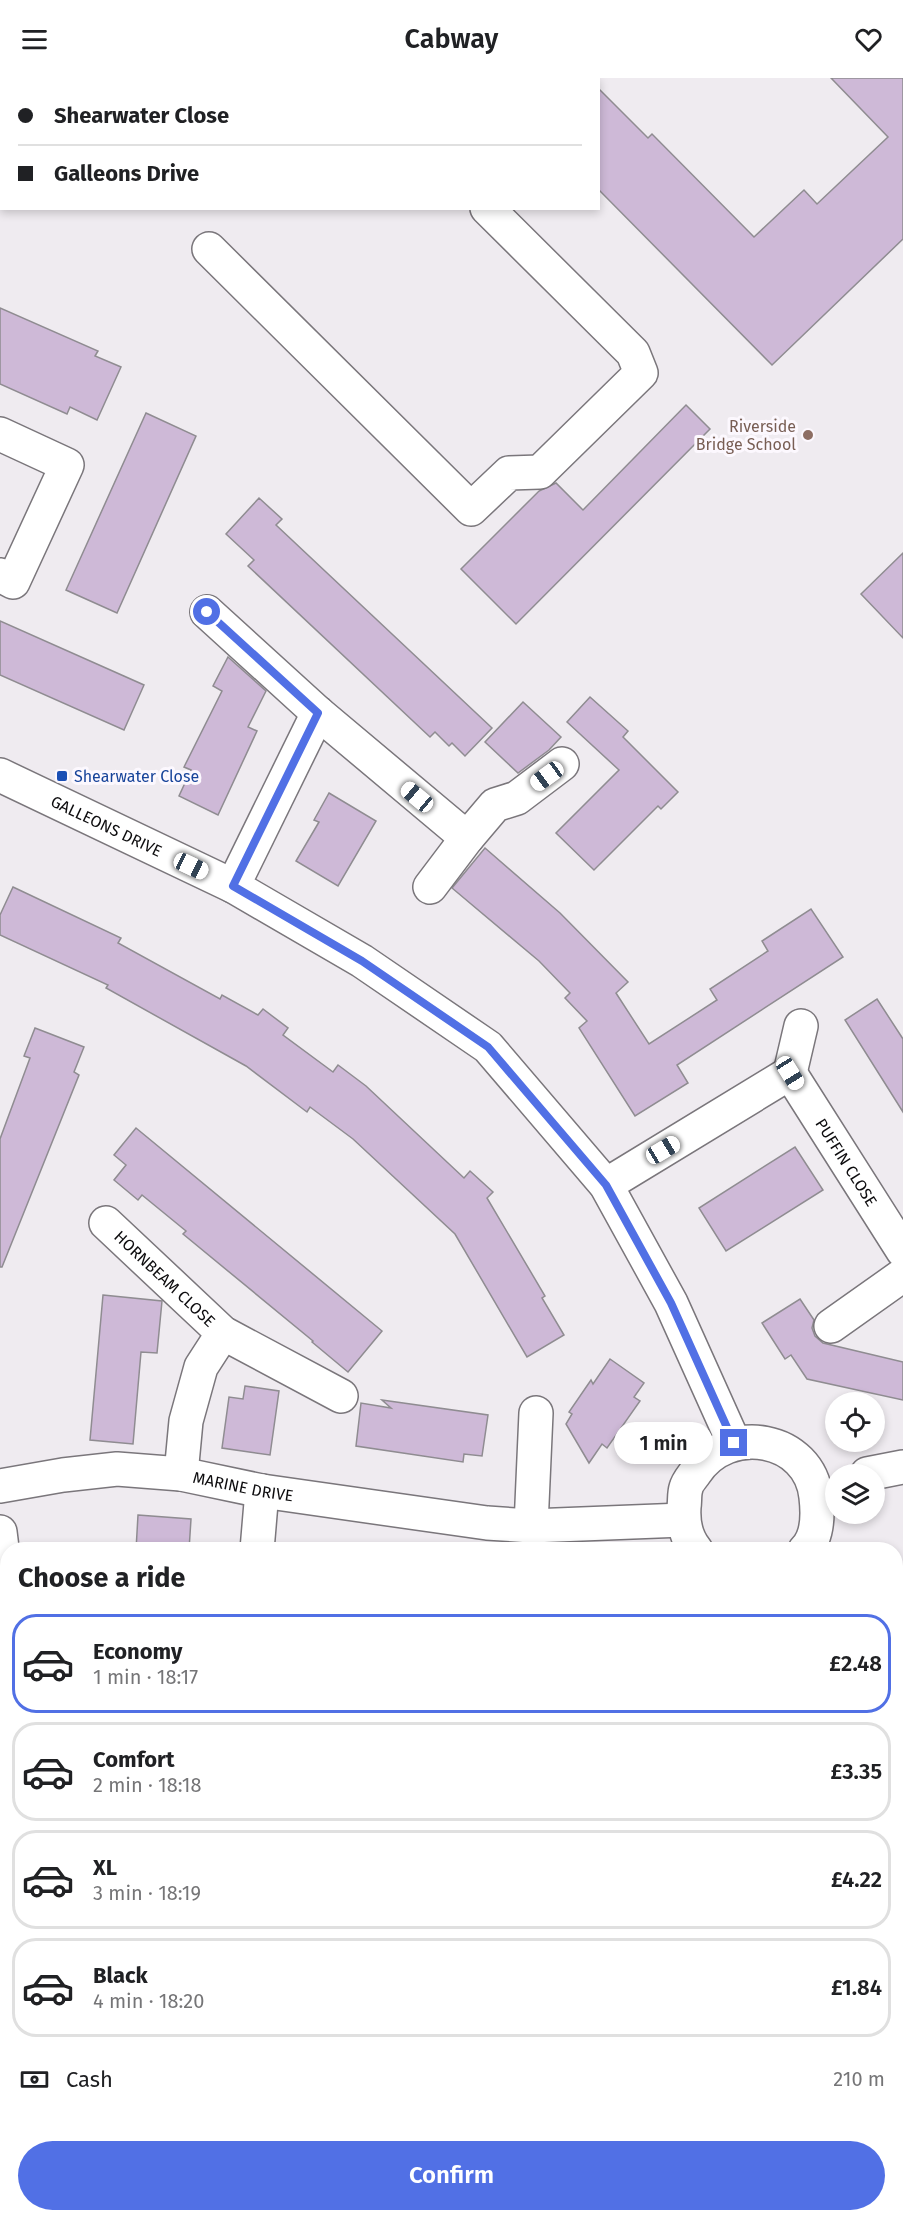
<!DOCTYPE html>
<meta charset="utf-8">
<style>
:root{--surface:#fff;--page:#f2f2f2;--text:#202124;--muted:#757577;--line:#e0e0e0;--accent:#5170e5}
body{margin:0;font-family:"Fira Sans",sans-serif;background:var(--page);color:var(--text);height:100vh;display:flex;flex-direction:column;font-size:22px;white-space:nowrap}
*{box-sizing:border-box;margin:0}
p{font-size:20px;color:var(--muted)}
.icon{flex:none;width:33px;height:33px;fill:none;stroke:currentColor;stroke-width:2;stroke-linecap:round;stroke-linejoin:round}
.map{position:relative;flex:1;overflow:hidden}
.side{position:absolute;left:0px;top:1464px;width:903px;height:680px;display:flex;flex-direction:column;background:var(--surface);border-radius:24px 24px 0 0;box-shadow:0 3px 9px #0003}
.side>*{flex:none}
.top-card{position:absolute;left:0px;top:0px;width:600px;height:132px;box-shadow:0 3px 9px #0003;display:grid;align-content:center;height:132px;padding:0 18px;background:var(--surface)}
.buttons{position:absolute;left:825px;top:1314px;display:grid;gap:12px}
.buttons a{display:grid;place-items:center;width:60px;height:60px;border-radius:50%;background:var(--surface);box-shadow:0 3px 9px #0003;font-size:30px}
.end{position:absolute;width:27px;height:27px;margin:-14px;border:8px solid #5170e5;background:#fff;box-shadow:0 0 0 3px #fff}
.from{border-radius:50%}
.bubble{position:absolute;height:42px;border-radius:21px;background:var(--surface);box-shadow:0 3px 9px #0003;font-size:20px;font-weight:600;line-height:42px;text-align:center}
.car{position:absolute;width:18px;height:36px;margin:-18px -9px;border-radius:8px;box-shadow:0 0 4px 2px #0007;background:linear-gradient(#fff 24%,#345 0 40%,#fff 0 76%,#345 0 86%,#fff 0)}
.top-card b{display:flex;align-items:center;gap:21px;height:57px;font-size:22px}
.top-card b+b{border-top:2px solid var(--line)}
.top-card i{width:15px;height:15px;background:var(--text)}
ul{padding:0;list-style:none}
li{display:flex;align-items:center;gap:18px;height:99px;margin:0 12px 9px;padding:0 6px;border:3px solid var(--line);border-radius:24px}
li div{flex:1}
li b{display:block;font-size:22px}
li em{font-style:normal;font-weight:600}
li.on{border-color:var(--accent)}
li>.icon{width:54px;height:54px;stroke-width:1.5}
h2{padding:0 18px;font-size:27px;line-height:72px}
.pay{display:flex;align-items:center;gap:15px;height:66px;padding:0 18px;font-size:22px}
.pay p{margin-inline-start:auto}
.button{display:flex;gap:12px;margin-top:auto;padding:12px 18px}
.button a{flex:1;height:69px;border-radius:36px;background:var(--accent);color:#fff;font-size:24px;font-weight:600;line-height:69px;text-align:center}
header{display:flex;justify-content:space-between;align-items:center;height:78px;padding:0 18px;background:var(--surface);font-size:27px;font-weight:600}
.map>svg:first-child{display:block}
.green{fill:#bac5ac}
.building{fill:#ceb9d7;stroke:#8f8c91;stroke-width:1.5}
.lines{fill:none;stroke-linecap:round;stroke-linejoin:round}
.minor-casing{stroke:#7a767b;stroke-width:36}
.minor{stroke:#fff;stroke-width:33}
.route{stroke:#5170e5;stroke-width:8}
.education-dot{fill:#8d6e63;stroke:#fcf8fe;stroke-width:2}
.transit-dot{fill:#1a4fb4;stroke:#fcf8fe;stroke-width:2}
.labels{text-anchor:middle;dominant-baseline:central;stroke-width:6;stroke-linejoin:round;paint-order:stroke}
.education-label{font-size:16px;fill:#785e54;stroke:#fcf8fe;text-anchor:end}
.transit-label{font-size:16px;fill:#164399;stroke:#fcf8fe;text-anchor:start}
.street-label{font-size:16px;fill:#0d0c0e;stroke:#fcf8fe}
</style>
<header><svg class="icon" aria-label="menu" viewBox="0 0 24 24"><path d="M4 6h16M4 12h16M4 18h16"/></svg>Cabway<svg class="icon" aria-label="heart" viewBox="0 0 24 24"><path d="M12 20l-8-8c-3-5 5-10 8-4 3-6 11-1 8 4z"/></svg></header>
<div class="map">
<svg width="903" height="2143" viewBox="0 0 903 2143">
<rect width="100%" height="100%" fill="#efebf0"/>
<g class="green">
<polygon points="0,1774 8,1780 8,2076 5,2074 0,2079"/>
<polygon points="898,2086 903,2091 903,2143 787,2143 808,2136 896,2136 896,2087"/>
<polygon points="38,2136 569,2136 585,2143 32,2143"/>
</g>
<g class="building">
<polygon points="831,0 903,0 903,161 772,287 598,111 598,10 648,60 652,56 754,159 804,112 817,126 888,59"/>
<polygon points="0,230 98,273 95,278 121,289 97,342 70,329 67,336 0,306"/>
<polygon points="686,327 710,351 516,546 461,491 539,413 556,405 583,432"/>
<polygon points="146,335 196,358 117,535 66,512"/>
<polygon points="259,420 282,441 276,447 492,650 465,678 452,665 449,668 435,654 430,659 248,488 254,482 226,456"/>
<polygon points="903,475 903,560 861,516"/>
<polygon points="0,543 144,607 124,652 0,597"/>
<polygon points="228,579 266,613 248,649 257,653 218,737 179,718 191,692 184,689 222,613 213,608"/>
<polygon points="590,619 628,653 623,659 678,714 661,731 658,728 594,792 556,755 619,692 567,644"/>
<polygon points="523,624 561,659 549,672 518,695 485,664"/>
<polygon points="329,715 376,743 338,808 296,783 319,744 314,742"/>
<polygon points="485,770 560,835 628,904 616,915 649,966 717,922 710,911 768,873 762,863 811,831 843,879 677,987 688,1005 635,1038 579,950 587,943 565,920 570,915 539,883 452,810"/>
<polygon points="13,809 121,860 118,865 220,921 222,917 258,937 263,931 288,950 283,957 333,994 338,987 366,1008 464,1100 470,1093 493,1114 487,1120 545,1218 542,1220 564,1257 527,1279 455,1156 353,1061 310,1029 307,1034 246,988 106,910 108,907 0,857 0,837"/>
<polygon points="877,921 903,961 903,1034 845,942"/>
<polygon points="35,950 84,969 74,994 79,997 2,1189 0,1189 0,1061 30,980 24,978"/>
<polygon points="136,1050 382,1253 348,1294 312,1264 313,1263 183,1156 186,1153 142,1117 138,1122 114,1102 126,1087 114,1077"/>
<polygon points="795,1069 823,1112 726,1173 699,1130"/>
<polygon points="103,1217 162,1223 157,1275 141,1274 133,1366 90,1362"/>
<polygon points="800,1221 814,1242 812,1250 815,1258 823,1265 903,1284 903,1322 807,1301 791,1277 785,1281 762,1245"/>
<polygon points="610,1281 644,1305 634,1319 640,1323 607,1370 602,1366 589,1385 566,1346 572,1336 569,1334 591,1302 593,1306"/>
<polygon points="245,1308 279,1313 270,1377 222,1370 229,1319 243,1321"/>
<polygon points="382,1322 488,1337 482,1378 464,1376 463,1384 356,1368 361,1325 391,1330"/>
<polygon points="138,1437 191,1441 189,1472 136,1472"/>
</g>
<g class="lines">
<defs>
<g id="minor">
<polyline points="263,0 264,2"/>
<polyline points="215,2 216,0"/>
<polyline points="412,2 414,0"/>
<polyline points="209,171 471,431 509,395 540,394 641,295 633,275 487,130"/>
<polyline points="0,356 67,387 13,504 0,497"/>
<polyline points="207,534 318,635 467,760"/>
<path id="s1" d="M0,697L233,808L362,883L488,969L606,1107L671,1225L734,1365"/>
<polyline points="233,808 318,635"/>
<polyline points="430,809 467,760 495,727 517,720 562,686"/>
<polyline points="790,995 801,948"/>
<path id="s2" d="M606,1107L790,995L903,1173"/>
<path id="s3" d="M106,1145L223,1255L341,1318"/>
<polyline points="831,1248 903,1197"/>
<polyline points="181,1396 186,1343 201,1289 223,1255"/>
<polyline points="867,1396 903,1389"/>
<path id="s4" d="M0,1408L63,1397L117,1391L181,1396L262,1413L487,1445L531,1448L683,1442"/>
<polyline points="531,1448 536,1335"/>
<polyline points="0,1454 8,1518"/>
<polyline points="257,1472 262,1413"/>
<path d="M696,1472C686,1460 683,1444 684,1429C685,1423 684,1416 686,1410C687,1405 692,1399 695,1395C728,1344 810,1359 816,1419C818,1436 818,1459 805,1472"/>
<polyline points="0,1654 8,1640"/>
<polyline points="896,1685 903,1676"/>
<polyline points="0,1707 8,1714"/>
<polyline points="896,1832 903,1839"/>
<polyline points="0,2131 8,2123"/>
</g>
</defs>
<use href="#minor" class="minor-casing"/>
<use href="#minor" class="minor"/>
</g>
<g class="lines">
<polyline class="route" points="207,534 318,635 233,808 362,883 488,969 606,1107 671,1225 734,1365"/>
</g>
<circle class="education-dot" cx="808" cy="357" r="6"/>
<rect class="transit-dot" x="56" y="692" width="12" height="12" rx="3"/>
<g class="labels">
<g class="education-label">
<text x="796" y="348">Riverside<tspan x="796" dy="18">Bridge School</tspan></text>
</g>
<g class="transit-label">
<text x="74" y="698">Shearwater Close</text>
</g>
<g class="street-label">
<text stroke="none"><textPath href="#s1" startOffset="118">GALLEONS DRIVE</textPath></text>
<text stroke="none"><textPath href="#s2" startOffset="321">PUFFIN CLOSE</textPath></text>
<text stroke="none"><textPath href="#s3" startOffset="81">HORNBEAM CLOSE</textPath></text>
<text stroke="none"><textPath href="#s4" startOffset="246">MARINE DRIVE</textPath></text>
</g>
</g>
</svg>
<div class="buttons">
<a><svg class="icon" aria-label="locate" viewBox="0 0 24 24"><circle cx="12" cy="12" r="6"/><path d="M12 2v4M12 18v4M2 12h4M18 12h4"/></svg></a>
<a><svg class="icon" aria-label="layers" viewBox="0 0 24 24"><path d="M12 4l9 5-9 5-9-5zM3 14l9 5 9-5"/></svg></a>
</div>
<i class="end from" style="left:207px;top:534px"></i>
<i class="end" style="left:734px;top:1365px"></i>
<div class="bubble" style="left:614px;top:1344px;width:99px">1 min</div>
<i class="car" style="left:547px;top:698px;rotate:234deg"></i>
<i class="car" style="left:417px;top:719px;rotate:310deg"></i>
<i class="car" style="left:191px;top:788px;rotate:115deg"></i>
<i class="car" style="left:790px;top:995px;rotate:148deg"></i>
<i class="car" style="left:663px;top:1072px;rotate:59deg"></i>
<div class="top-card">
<b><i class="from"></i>Shearwater Close</b>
<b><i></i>Galleons Drive</b>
</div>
<section class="side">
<h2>Choose a ride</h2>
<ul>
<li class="on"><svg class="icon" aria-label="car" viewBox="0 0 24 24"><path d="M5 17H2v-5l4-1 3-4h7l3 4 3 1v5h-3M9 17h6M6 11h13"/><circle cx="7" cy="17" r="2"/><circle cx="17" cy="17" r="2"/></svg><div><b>Economy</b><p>1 min · 18:17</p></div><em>£2.48</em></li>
<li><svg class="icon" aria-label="car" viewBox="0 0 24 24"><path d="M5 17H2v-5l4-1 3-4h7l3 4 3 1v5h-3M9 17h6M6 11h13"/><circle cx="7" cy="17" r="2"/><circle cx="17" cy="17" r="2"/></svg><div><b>Comfort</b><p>2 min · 18:18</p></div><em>£3.35</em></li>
<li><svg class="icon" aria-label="car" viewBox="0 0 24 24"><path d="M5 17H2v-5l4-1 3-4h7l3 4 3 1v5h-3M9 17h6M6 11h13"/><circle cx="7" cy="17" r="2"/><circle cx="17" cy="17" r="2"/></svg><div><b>XL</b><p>3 min · 18:19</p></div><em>£4.22</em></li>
<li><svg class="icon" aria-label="car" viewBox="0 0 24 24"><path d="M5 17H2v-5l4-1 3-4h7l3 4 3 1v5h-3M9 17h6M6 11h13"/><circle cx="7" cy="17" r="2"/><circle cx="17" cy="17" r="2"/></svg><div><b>Black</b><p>4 min · 18:20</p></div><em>£1.84</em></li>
</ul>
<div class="pay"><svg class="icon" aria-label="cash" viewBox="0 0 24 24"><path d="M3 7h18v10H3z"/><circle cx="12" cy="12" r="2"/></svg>Cash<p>210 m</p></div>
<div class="button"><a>Confirm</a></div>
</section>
</div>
